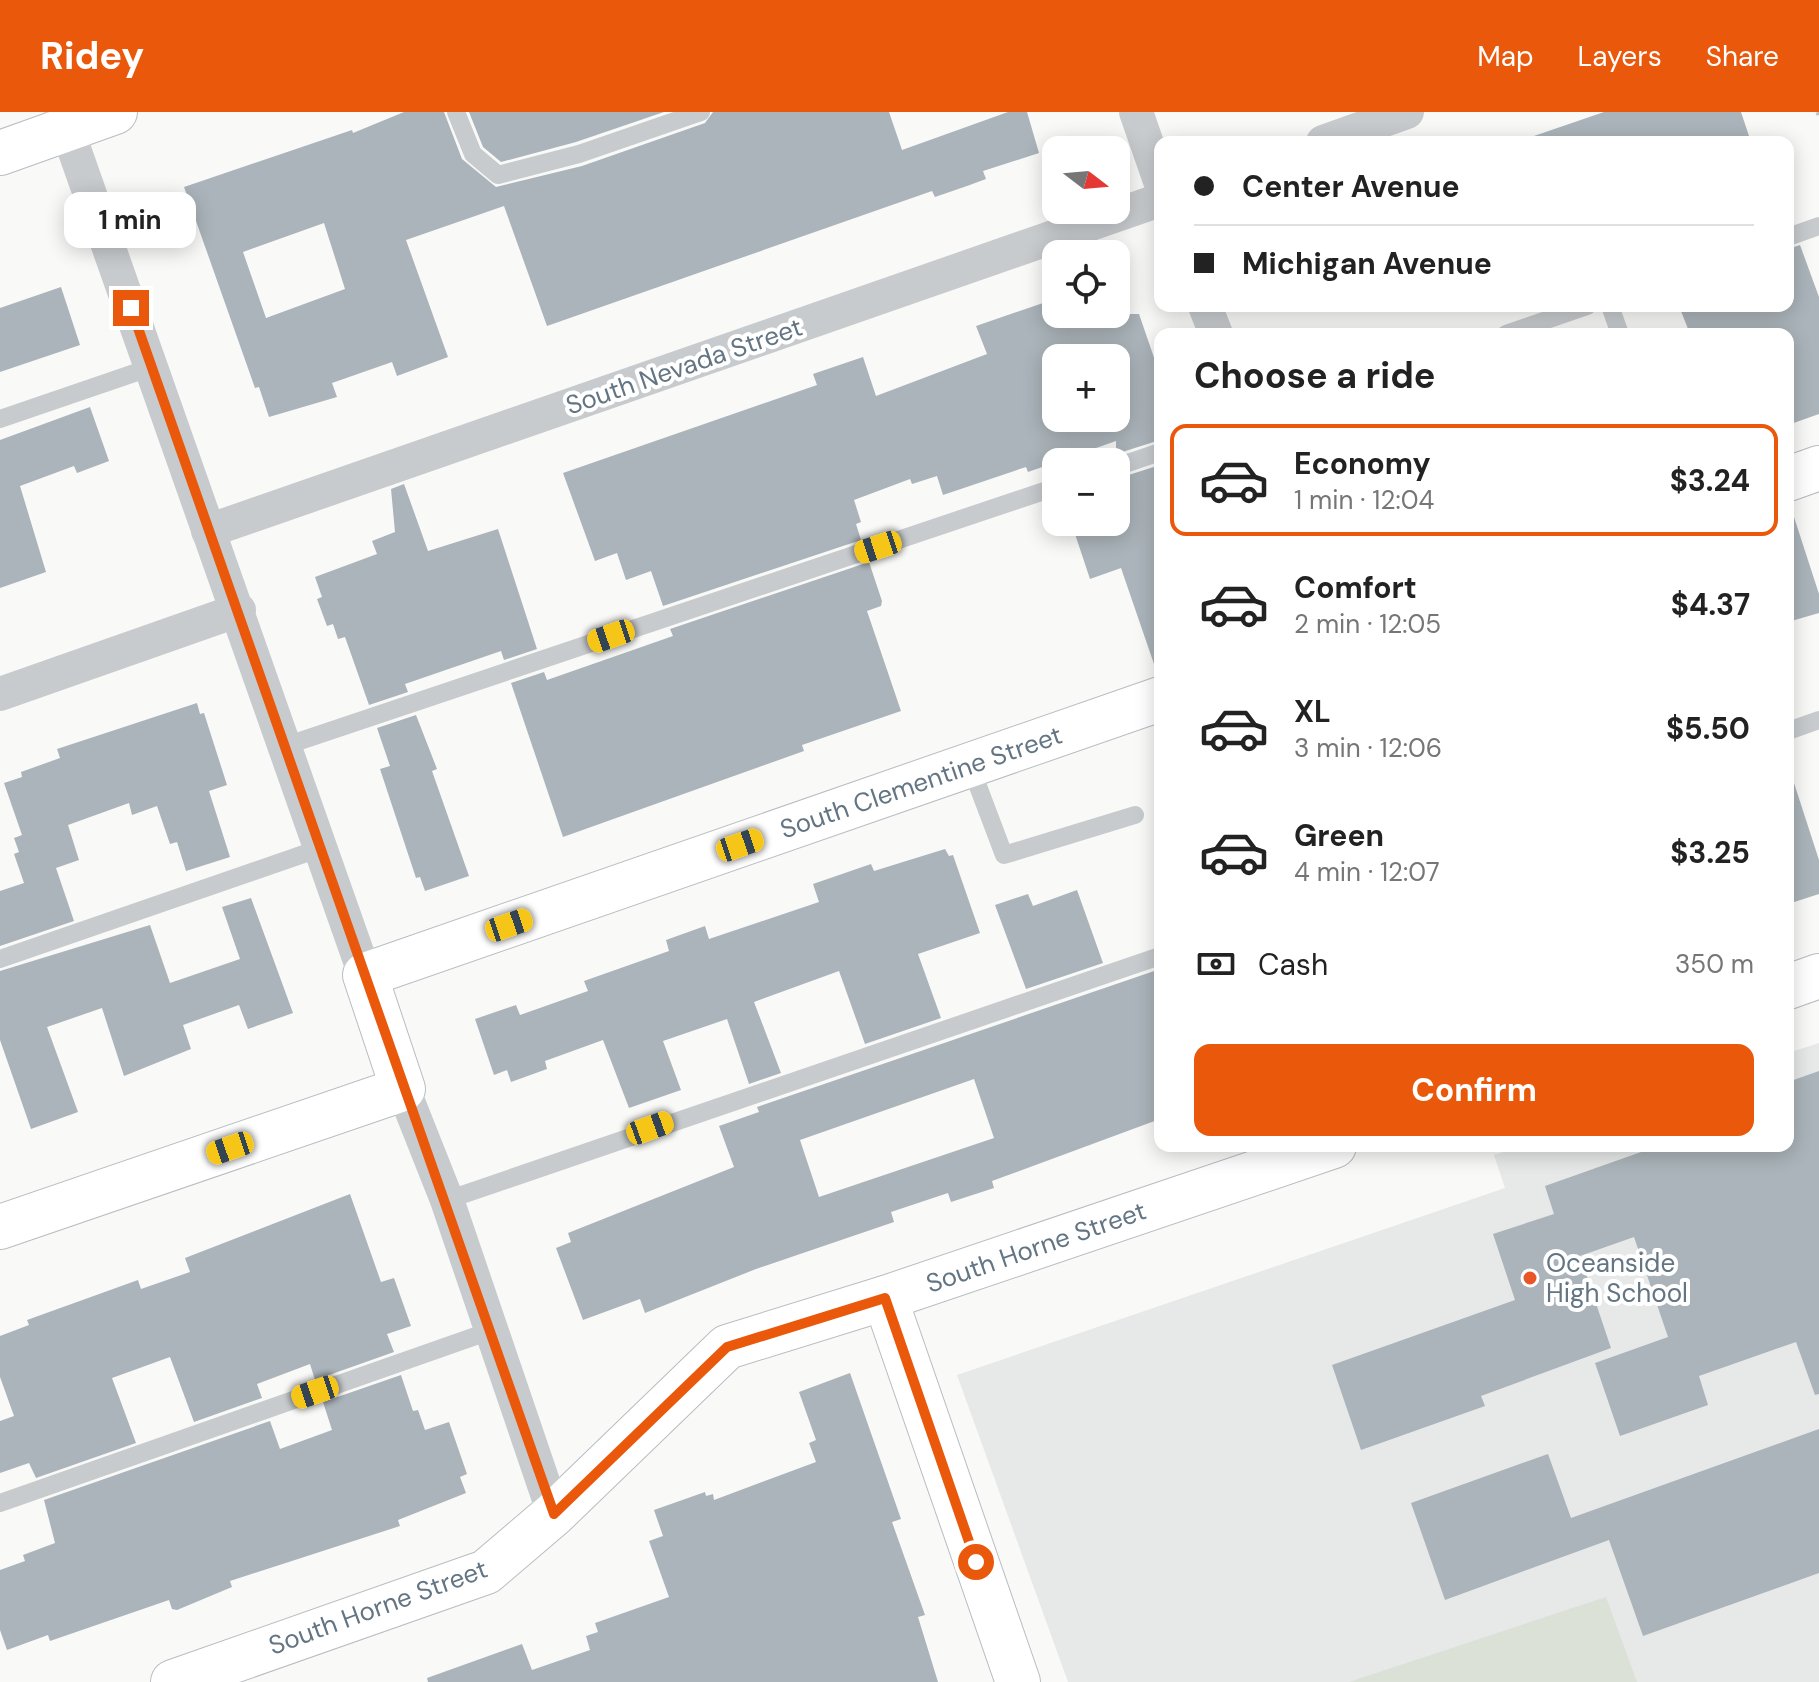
<!DOCTYPE html>
<meta charset="utf-8">
<style>
:root{--surface:#fff;--page:#f2f2f2;--text:#222;--muted:#767676;--line:#e0e0e0;--accent:#ea580c}
body{margin:0;font-family:"DM Sans",sans-serif;background:var(--page);color:var(--text);height:100vh;display:flex;flex-direction:column;font-size:30px;white-space:nowrap}
*{box-sizing:border-box;margin:0}
p{font-size:26px;color:var(--muted)}
.icon{flex:none;width:44px;height:44px;fill:none;stroke:currentColor;stroke-width:2;stroke-linecap:round;stroke-linejoin:round}
.map{position:relative;flex:1;overflow:hidden}
.sheet{position:absolute;left:1154px;top:216px;width:640px;height:824px;display:flex;flex-direction:column;background:var(--surface);border-radius:16px;box-shadow:0 4px 20px #0003}
.sheet>*{flex:none}
.hud{position:absolute;left:1154px;top:24px;width:640px;height:176px;border-radius:16px;box-shadow:0 4px 20px #0003;display:grid;align-content:center;height:176px;padding:0 40px;background:var(--surface)}
.needle{width:52px;rotate:106deg}
.controls{position:absolute;left:1042px;top:24px;display:grid;gap:16px}
.controls a{display:grid;place-items:center;width:88px;height:88px;border-radius:16px;background:var(--surface);box-shadow:0 4px 20px #0003;font-size:40px}
.end{position:absolute;width:36px;height:36px;margin:-18px;border:10px solid #ea580c;background:#fff;box-shadow:0 0 0 4px #fff}
.from{border-radius:50%}
.bubble{position:absolute;height:56px;border-radius:16px;background:var(--surface);box-shadow:0 4px 20px #0003;font-size:26px;font-weight:700;line-height:56px;text-align:center}
.car{position:absolute;width:24px;height:48px;margin:-24px -12px;border-radius:10px;box-shadow:0 0 6px 2px #0007;background:linear-gradient(#f5c518 24%,#345 0 40%,#f5c518 0 76%,#345 0 86%,#f5c518 0)}
.hud b{display:flex;align-items:center;gap:28px;height:76px;font-size:30px}
.hud b+b{border-top:2px solid var(--line)}
.hud i{width:20px;height:20px;background:var(--text)}
ul{padding:0;list-style:none}
li{display:flex;align-items:center;gap:24px;height:112px;margin:0 16px 12px;padding:0 24px;border:4px solid transparent;border-radius:16px}
li div{flex:1}
li b{display:block;font-size:30px}
li em{font-style:normal;font-weight:700}
li.on{border-color:var(--accent)}
li>.icon{width:72px;height:72px;stroke-width:1.5}
h2{padding:0 40px;font-size:36px;line-height:96px}
.pay{display:flex;align-items:center;gap:20px;height:88px;padding:0 40px;font-size:30px}
.pay p{margin-inline-start:auto}
.action{display:flex;gap:16px;margin-top:auto;padding:16px 40px}
.action a{flex:1;height:92px;border-radius:16px;background:var(--accent);color:#fff;font-size:32px;font-weight:700;line-height:92px;text-align:center}
header{display:flex;align-items:center;gap:48px;box-sizing:border-box;height:112px;padding:0 40px;background:var(--accent);color:#fff}
header strong{font-size:38px}
nav{display:flex;gap:44px;margin-inline-start:auto;font-size:28px}
.map>svg:first-child{display:block}
.built{fill:#e7e8e8}
.green{fill:#dbe1d7}
.building{fill:#abb4ba;fill-rule:evenodd}
.lines{fill:none;stroke-linecap:round;stroke-linejoin:round}
.secondary-casing{stroke:#b7bdc1;stroke-width:46}
.path{stroke:#c0c3c5;stroke-width:5;stroke-dasharray:4 4;stroke-linecap:butt}
.lane{stroke:#c7cbce;stroke-width:18}
.street{stroke:#c7cbce;stroke-width:34}
.secondary{stroke:#fff;stroke-width:44}
.route{stroke:#ea580c;stroke-width:10}
.poi-dot{fill:#e95527;stroke:#fff;stroke-width:3}
.labels{text-anchor:middle;dominant-baseline:central;stroke-width:8;stroke-linejoin:round;paint-order:stroke}
.street-label{font-size:26px;fill:#637583;stroke:#fff}
.poi-label{font-size:26px;fill:#637583;stroke:#fff;text-anchor:start}
</style>
<header>
<strong>Ridey</strong>
<nav><a>Map</a><a>Layers</a><a>Share</a></nav>
</header>
<div class="map">
<svg width="1819" height="1570" viewBox="0 0 1819 1570">
<rect width="100%" height="100%" fill="#f9f9f7"/>
<polygon class="built" points="1819,931 1819,1570 1068,1570 957,1263 1505,1076 1494,1043 1522,1034 1788,1034 1788,941"/>
<polygon class="green" points="1606,1485 1637,1570 1349,1570"/>
<g class="building">
<path d="M404,0H444L462,47L496,75L582,54L705,11L713,0H889L902,38L1008,0H1027L1039,41L983,59L986,67L967,74L935,85L932,79L547,214L504,94L406,128L448,245L397,264L392,250L332,271L337,285L269,305L259,275L255,276L184,75L352,18L353,21ZM324,111L345,177L266,206L243,140Z"/>
<polygon points="469,0 664,0 576,30 501,50 483,35"/>
<polygon points="1604,0 1741,0 1751,30 1532,30 1531,25"/>
<polygon points="1800,133 1819,185 1819,302 1788,313 1788,222 1690,222 1679,194 1788,194 1788,137"/>
<polygon points="61,175 80,233 0,260 0,196"/>
<path d="M1043,191L1047,202H1139L1160,263V328L1116,342V329L1028,360L1026,355L943,383L937,364L912,372L910,367L854,388L861,410L856,412L861,428L663,494L651,459L626,468L617,441L595,449L563,361L817,273L813,262L863,245L876,284L987,242L976,214ZM1056,246H1116V306H1056Z"/>
<polygon points="90,295 109,349 77,361 74,354 20,374 46,460 0,476 0,328"/>
<polygon points="1160,353 1160,554 1155,555 1121,456 1090,467 1071,410 1116,410 1116,367"/>
<polygon points="404,372 428,439 498,417 537,537 504,548 501,539 405,572 408,580 369,593 345,525 338,527 333,512 327,514 317,487 322,485 315,465 377,442 372,429 395,420 391,377"/>
<polygon points="1794,405 1819,482 1819,501 1788,510 1788,406"/>
<polygon points="869,450 882,489 881,494 867,499 901,599 802,633 804,639 563,725 511,571 544,560 547,568 673,524 670,517"/>
<polygon points="197,591 200,602 204,601 227,673 209,679 230,745 186,759 177,730 170,732 157,694 132,703 129,691 68,713 79,748 56,756 74,809 0,834 0,779 24,771 14,742 19,740 14,726 22,723 4,671 22,665 21,660 60,646 57,637"/>
<polygon points="416,603 437,657 432,659 469,764 425,779 420,765 416,766 380,657 390,654 377,616"/>
<polygon points="1794,671 1819,748 1819,782 1788,792 1788,672"/>
<polygon points="945,737 949,744 953,743 980,821 918,842 941,906 865,932 839,859 754,890 781,961 749,972 727,907 663,929 681,978 629,996 603,928 545,949 547,957 511,970 507,958 494,963 475,907 516,893 520,903 588,879 584,869 669,839 666,828 705,814 709,827 819,790 813,772 871,752 874,759"/>
<polygon points="1077,778 1103,851 1026,877 995,793 1028,782 1033,794"/>
<polygon points="251,786 293,901 248,917 239,893 183,913 191,937 124,964 102,896 47,915 78,1000 31,1017 0,928 0,859 150,813 170,871 240,847 222,795"/>
<path d="M1160,857V1007L992,1069L994,1076L951,1090L948,1081L891,1100L894,1110L756,1157L645,1201L640,1187L583,1208L556,1136L571,1130L568,1121L734,1055L719,1014L759,1000L757,995ZM974,967L994,1026L819,1085L800,1028Z"/>
<polygon points="1819,959 1819,1282 1815,1283 1796,1230 1699,1264 1708,1293 1620,1324 1595,1251 1668,1225 1634,1125 1580,1144 1611,1236 1481,1284 1485,1294 1361,1338 1332,1253 1515,1188 1493,1122 1554,1102 1545,1074 1658,1034 1788,1034 1788,970"/>
<polygon points="350,1082 381,1170 394,1166 411,1214 387,1222 394,1240 315,1268 310,1252 257,1272 262,1286 194,1310 170,1245 112,1266 136,1331 36,1366 29,1351 0,1361 0,1309 14,1304 0,1265 0,1224 29,1213 27,1208 138,1168 141,1177 190,1160 185,1146"/>
<polygon points="850,1261 901,1407 892,1410 925,1503 918,1505 938,1570 428,1570 427,1566 522,1532 532,1558 590,1538 586,1524 598,1520 595,1511 669,1485 649,1429 663,1424 654,1398 705,1380 706,1384 713,1382 714,1388 816,1350 809,1331 816,1328 799,1280"/>
<polygon points="401,1263 413,1299 418,1298 425,1318 449,1310 467,1362 460,1365 466,1381 398,1408 400,1414 230,1469 232,1475 177,1498 172,1497 169,1488 50,1529 48,1523 7,1538 0,1518 0,1458 25,1449 23,1443 55,1431 44,1388 270,1309 280,1337 332,1318 323,1290"/>
<polygon points="1819,1317 1819,1461 1643,1524 1609,1428 1445,1488 1411,1391 1548,1342 1571,1406"/>
</g>
<g class="lines">
<defs>
<g id="secondary">
<polyline points="0,41 115,0"/>
<polyline points="1788,367 1819,356"/>
<polyline points="1788,875 1819,864"/>
<polyline points="0,1115 403,977 365,863 1160,587"/>
<polyline points="885,1186 1018,1570"/>
<polyline points="173,1570 486,1460 554,1402 727,1235 885,1186 1334,1034"/>
</g>
</defs>
<use href="#secondary" class="secondary-casing"/>
<polyline class="path" points="1818,0 1819,3"/>
<g class="lane">
<polyline points="456,0 473,42 498,63 579,42 701,0"/>
<polyline points="1788,125 1819,114"/>
<polyline points="1610,194 1620,222"/>
<polyline points="1506,222 1587,194"/>
<polyline points="0,307 152,255"/>
<polyline points="1116,355 1160,340"/>
<polyline points="1788,619 1819,608"/>
<polyline points="285,634 1056,375"/>
<polyline points="970,653 1004,743 1135,703"/>
<polyline points="0,847 321,736"/>
<polyline points="447,1088 1160,844"/>
<polyline points="0,1391 490,1219"/>
</g>
<g class="street">
<polyline points="61,0 365,863"/>
<polyline points="1136,0 1160,69"/>
<polyline points="1323,30 1407,0"/>
<polyline points="1205,194 1216,222"/>
<polyline points="208,419 1160,88"/>
<polyline points="0,582 239,498"/>
<polyline points="403,977 447,1088 554,1402"/>
</g>
<use href="#secondary" class="secondary"/>
</g>
<g class="lines">
<polyline class="route" points="131,196 554,1402 727,1235 885,1186 976,1450"/>
</g>
<circle class="poi-dot" cx="1530" cy="1166" r="8"/>
<g class="labels">
<g class="street-label">
<text transform="translate(684 254) rotate(-19)">South Nevada Street</text>
<text transform="translate(921 670) rotate(-19)">South Clementine Street</text>
<text transform="translate(1036 1135) rotate(-19)">South Horne Street</text>
<text transform="translate(378 1495) rotate(-20)">South Horne Street</text>
</g>
<g class="poi-label">
<text x="1546" y="1151">Oceanside<tspan x="1546" dy="30">High School</tspan></text>
</g>
</g>
</svg>
<div class="controls">
<a><svg class="needle" viewBox="-14 -14 28 28"><path d="M0-13l5 13h-10z" fill="#e53935"/><path d="M0 13l5-13h-10z" fill="#767676"/></svg></a>
<a><svg class="icon" aria-label="locate" viewBox="0 0 24 24"><circle cx="12" cy="12" r="6"/><path d="M12 2v4M12 18v4M2 12h4M18 12h4"/></svg></a>
<a>+</a>
<a>−</a>
</div>
<i class="end from" style="left:976px;top:1450px"></i>
<i class="end" style="left:131px;top:196px"></i>
<div class="bubble" style="left:64px;top:80px;width:132px">1 min</div>
<i class="car" style="left:878px;top:435px;rotate:252deg"></i>
<i class="car" style="left:611px;top:524px;rotate:251deg"></i>
<i class="car" style="left:740px;top:733px;rotate:71deg"></i>
<i class="car" style="left:509px;top:813px;rotate:71deg"></i>
<i class="car" style="left:650px;top:1016px;rotate:70deg"></i>
<i class="car" style="left:230px;top:1036px;rotate:251deg"></i>
<i class="car" style="left:315px;top:1280px;rotate:251deg"></i>
<div class="hud">
<b><i class="from"></i>Center Avenue</b>
<b><i></i>Michigan Avenue</b>
</div>
<section class="sheet">
<h2>Choose a ride</h2>
<ul>
<li class="on"><svg class="icon" aria-label="car" viewBox="0 0 24 24"><path d="M5 17H2v-5l4-1 3-4h7l3 4 3 1v5h-3M9 17h6M6 11h13"/><circle cx="7" cy="17" r="2"/><circle cx="17" cy="17" r="2"/></svg><div><b>Economy</b><p>1 min · 12:04</p></div><em>$3.24</em></li>
<li><svg class="icon" aria-label="car" viewBox="0 0 24 24"><path d="M5 17H2v-5l4-1 3-4h7l3 4 3 1v5h-3M9 17h6M6 11h13"/><circle cx="7" cy="17" r="2"/><circle cx="17" cy="17" r="2"/></svg><div><b>Comfort</b><p>2 min · 12:05</p></div><em>$4.37</em></li>
<li><svg class="icon" aria-label="car" viewBox="0 0 24 24"><path d="M5 17H2v-5l4-1 3-4h7l3 4 3 1v5h-3M9 17h6M6 11h13"/><circle cx="7" cy="17" r="2"/><circle cx="17" cy="17" r="2"/></svg><div><b>XL</b><p>3 min · 12:06</p></div><em>$5.50</em></li>
<li><svg class="icon" aria-label="car" viewBox="0 0 24 24"><path d="M5 17H2v-5l4-1 3-4h7l3 4 3 1v5h-3M9 17h6M6 11h13"/><circle cx="7" cy="17" r="2"/><circle cx="17" cy="17" r="2"/></svg><div><b>Green</b><p>4 min · 12:07</p></div><em>$3.25</em></li>
</ul>
<div class="pay"><svg class="icon" aria-label="cash" viewBox="0 0 24 24"><path d="M3 7h18v10H3z"/><circle cx="12" cy="12" r="2"/></svg>Cash<p>350 m</p></div>
<div class="action"><a>Confirm</a></div>
</section>
</div>
